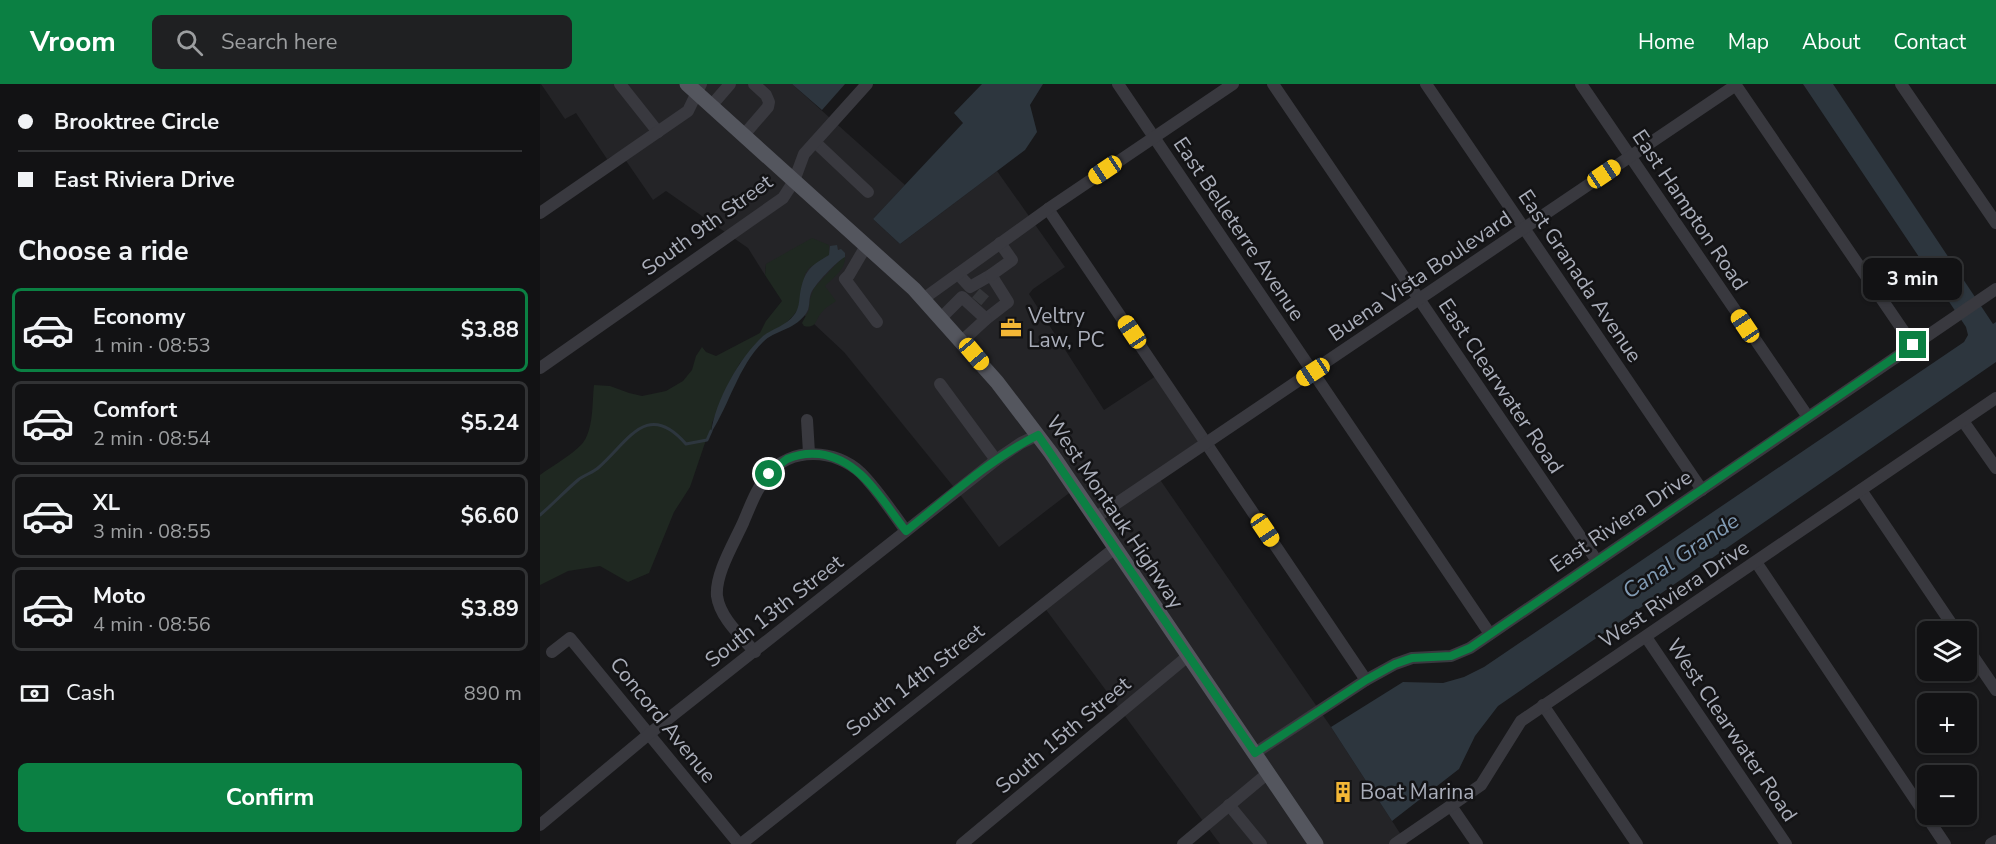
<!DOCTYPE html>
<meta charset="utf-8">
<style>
:root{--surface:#121214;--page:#1f2022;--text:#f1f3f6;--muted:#9c9ea0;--line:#313234;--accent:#0b8043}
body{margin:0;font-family:"Nunito Sans",sans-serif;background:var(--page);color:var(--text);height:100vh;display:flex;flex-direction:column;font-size:22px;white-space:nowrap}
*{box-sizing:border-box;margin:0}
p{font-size:20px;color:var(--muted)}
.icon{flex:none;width:33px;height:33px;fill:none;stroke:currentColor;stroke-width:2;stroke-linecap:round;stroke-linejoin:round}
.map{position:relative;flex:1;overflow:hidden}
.details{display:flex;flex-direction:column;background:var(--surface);width:540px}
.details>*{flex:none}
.top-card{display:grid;align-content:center;height:132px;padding:0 18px;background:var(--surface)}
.fabs{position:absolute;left:1377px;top:537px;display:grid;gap:12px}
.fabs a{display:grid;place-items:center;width:60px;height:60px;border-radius:9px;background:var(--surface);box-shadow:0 2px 4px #0004,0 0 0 2px var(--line);font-size:30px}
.end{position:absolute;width:27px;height:27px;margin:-14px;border:8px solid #0b8043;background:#fff;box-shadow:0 0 0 3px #fff}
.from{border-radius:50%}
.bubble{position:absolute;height:42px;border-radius:9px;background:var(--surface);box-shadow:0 2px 4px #0004,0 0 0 2px var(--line);font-size:20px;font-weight:700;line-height:42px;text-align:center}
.car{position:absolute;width:18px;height:36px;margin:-18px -9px;border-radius:8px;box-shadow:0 0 4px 2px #0007;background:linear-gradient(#f5c518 24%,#345 0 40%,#f5c518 0 76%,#345 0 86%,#f5c518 0)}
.top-card b{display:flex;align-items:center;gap:21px;height:57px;font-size:22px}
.top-card b+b{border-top:2px solid var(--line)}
.top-card i{width:15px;height:15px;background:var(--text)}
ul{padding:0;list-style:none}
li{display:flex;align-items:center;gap:18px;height:84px;margin:0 12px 9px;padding:0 6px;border:3px solid var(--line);border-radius:9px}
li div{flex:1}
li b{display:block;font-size:22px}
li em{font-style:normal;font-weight:700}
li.active{border-color:var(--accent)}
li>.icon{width:54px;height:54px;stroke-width:1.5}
h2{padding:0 18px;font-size:27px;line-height:72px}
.pay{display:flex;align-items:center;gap:15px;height:66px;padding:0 18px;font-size:22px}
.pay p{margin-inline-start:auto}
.cta{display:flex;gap:12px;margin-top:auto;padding:12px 18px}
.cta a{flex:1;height:69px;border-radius:9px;background:var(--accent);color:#fff;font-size:24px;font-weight:700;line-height:69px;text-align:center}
header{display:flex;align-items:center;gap:36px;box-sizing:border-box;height:84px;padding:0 30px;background:var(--accent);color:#fff}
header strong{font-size:28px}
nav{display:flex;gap:33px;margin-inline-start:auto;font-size:21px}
.search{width:420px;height:54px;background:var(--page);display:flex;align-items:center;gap:15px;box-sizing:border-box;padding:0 21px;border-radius:9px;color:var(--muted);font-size:22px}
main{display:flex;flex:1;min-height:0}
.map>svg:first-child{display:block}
.built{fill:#242427}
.green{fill:#1f2821}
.water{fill:#2d363e}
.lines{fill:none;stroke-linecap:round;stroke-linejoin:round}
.stream{stroke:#2d363e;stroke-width:3}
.minor-tunnel{stroke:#35363a;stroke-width:12;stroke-dasharray:12 6;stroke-linecap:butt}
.minor{stroke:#39393f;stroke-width:12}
.major{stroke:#54565e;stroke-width:15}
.route{stroke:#0b8043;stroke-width:8}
.labels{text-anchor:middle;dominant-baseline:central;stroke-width:5;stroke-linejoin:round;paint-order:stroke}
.street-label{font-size:21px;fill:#aaaeba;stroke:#131315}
.poi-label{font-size:21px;fill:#aaaeba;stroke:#131315;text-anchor:start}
.water-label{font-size:22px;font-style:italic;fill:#819bb4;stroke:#131315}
</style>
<header>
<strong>Vroom</strong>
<div class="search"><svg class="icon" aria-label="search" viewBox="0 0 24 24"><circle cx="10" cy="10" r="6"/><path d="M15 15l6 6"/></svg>Search here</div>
<nav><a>Home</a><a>Map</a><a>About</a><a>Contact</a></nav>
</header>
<main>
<section class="details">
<div class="top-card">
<b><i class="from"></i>Brooktree Circle</b>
<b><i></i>East Riviera Drive</b>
</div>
<h2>Choose a ride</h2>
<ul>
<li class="active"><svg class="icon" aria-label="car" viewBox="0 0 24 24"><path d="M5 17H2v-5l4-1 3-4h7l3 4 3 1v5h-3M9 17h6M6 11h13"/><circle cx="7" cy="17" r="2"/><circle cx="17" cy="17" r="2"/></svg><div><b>Economy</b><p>1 min · 08:53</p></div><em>$3.88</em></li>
<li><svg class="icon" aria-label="car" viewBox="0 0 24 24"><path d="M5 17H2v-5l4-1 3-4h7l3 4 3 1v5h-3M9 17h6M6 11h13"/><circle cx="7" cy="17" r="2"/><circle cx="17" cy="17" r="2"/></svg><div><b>Comfort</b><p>2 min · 08:54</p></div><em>$5.24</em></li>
<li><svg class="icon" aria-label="car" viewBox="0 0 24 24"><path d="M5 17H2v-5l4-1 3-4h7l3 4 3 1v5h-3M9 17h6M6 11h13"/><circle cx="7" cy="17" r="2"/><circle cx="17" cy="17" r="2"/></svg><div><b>XL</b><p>3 min · 08:55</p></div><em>$6.60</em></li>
<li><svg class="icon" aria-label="car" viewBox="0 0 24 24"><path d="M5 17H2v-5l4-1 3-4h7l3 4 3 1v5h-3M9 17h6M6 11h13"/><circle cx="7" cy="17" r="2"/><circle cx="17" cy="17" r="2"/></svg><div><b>Moto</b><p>4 min · 08:56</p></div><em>$3.89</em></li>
</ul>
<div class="pay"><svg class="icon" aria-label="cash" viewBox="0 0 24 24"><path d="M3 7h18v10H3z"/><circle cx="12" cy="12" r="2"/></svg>Cash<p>890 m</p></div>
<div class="cta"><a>Confirm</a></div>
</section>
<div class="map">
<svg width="1456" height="760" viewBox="0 0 1456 760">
<rect width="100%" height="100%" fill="#18181a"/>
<polygon class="built" points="1,0 252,0 365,101 333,135 360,160 457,87 525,183 493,205 489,210 564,326 616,292 659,357 614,387 791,643 867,760 680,760 504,523 579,465 537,403 459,463 421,412 304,268 258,225 226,180 225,191 208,164 126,107 113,116 80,68 67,75 36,29 25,35"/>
<g class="green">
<path d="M272,154L289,161V171L269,184L265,190L258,225L253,232L244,241L222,253L200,279L190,297L172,339L171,349L167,353L150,403L134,428L109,489L88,498L60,482L28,487L0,501V391C12,382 32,371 42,360C54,346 52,318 54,301L70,302L89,309L102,312L126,307L143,297L152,286L156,272L162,263L166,268L176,272L220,249L226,237L242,217L225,191L226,180Z"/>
<path d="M303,173H305C306,185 293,194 285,202L296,217C292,220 286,223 283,227C275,234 278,245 264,242L262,239L269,226L270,215L274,204Z"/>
</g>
<g class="water">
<polygon points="252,0 305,0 282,26"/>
<polygon points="442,0 503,0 490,21 497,48 485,66 360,160 333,135 423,39 414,29"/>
<polygon points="1263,0 1293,0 1453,240 1456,238 1456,278 958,622 935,652 919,685 852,737 791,643 863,598 903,599 924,593 944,583 1424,258 1428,251 1426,243"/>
<path d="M297,161L298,166L301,165L305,169V173C296,178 276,199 271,209C268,217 271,224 265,231C252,247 235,246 223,258C198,283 190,319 171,349C175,317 200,273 223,252C233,244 246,242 254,231C259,225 259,218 260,210C264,187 270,182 289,171L290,162Z"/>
</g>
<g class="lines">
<path class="stream" d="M0,431C13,420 25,407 38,396C44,391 52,389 58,384C88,358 107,315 146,360L167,356L171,347"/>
<polyline class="minor-tunnel" points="436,209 449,220"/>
<g class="minor">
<polyline points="80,0 118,48"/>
<polyline points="578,0 950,550"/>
<polyline points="733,0 1057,477"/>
<polyline points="886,0 1162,406"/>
<polyline points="1041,0 1268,333"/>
<polyline points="1195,0 1373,261"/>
<polyline points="1361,0 1456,139"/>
<polyline points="171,22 190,0"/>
<polyline points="203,52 228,23 229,18 226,11 214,0"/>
<polyline points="275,58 328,108"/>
<polyline points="508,125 826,596"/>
<polyline points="0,129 148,27 161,0"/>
<polyline points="326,162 309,191 305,195 337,238"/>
<polyline points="418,190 430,203 451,191 468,218 446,235"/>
<polyline points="451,191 472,176 460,159"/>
<polyline points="383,215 508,125 693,0"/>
<polyline points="401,234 422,213 446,235 422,257"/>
<polyline points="0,284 243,114 254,97 264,70 327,0"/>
<polyline points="400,300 456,376"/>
<polyline points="267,336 269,369"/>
<polyline points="1423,337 1456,384"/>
<polyline points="1321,406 1417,548"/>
<polyline points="555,434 1196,1"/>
<polyline points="1216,478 1405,760"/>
<polyline points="1106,553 1246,760"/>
<polyline points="1426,562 1456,606"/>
<polyline points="12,568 30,554 199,760"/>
<path d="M215,568C201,552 180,534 177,512C175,490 194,459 203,439C210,423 216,405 228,391C251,362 296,365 321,389C338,406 352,428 366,447"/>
<polyline points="1003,621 1097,760"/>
<polyline points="715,669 826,596 855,580 872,574 911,572 930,564 1456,205"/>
<polyline points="689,721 721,760"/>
<polyline points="911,722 937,760"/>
<polyline points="0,741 109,650 456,376 481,359 498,351"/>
<polyline points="201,760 575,464"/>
<polyline points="422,760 648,572"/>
<polyline points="643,760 728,689"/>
<polyline points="855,760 941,701 981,637 1456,314"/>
<polyline points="1451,760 1456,757"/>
</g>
<polyline class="major" points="147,0 374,205 457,298 511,369 776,760"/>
</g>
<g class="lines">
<path class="route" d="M229,390C234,385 241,379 247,375C256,371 269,369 279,370C321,375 342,417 366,447C409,413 450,375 498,351L715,669L826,596L855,580L872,574L911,572L930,564L1373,261"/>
</g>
<defs>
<symbol id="office-bare" viewBox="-9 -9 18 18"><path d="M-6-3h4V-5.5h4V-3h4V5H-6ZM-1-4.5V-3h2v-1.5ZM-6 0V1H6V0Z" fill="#f3b736" stroke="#131315" stroke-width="2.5" paint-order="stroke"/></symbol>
<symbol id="building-bare" viewBox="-9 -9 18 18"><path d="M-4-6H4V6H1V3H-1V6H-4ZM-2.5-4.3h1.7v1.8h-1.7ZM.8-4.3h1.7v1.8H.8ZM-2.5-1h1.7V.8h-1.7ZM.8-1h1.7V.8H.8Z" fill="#f3b736" stroke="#131315" stroke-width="2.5" paint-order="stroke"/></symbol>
</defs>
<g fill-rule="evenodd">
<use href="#office-bare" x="456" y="229" width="30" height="30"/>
<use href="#building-bare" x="788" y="693" width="30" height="30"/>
</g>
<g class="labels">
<g class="street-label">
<text transform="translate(1150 126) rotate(56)">East Hampton Road</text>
<text transform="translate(167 141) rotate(-36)">South 9th Street</text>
<text transform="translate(699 145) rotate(56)">East Belleterre Avenue</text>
<text transform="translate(880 192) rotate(-34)">Buena Vista Boulevard</text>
<text transform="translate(1040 192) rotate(56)">East Granada Avenue</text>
<text transform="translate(961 302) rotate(56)">East Clearwater Road</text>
<text transform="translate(575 428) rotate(56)">West Montauk Highway</text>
<text transform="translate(1081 437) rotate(-34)">East Riviera Drive</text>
<text transform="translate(1134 510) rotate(-34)">West Riviera Drive</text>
<text transform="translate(234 527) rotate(-38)">South 13th Street</text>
<text transform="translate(375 596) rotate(-38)">South 14th Street</text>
<text transform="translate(123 636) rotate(51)">Concord Avenue</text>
<text transform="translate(1192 646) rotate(56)">West Clearwater Road</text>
<text transform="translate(523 651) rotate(-40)">South 15th Street</text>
</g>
<g class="poi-label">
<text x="488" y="232">Veltry<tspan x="488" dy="24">Law, PC</tspan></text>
<text x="820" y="708">Boat Marina</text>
</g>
<g class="water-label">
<text transform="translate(1141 472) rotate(-34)">Canal Grande</text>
</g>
</g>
</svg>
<div class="fabs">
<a><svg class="icon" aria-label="layers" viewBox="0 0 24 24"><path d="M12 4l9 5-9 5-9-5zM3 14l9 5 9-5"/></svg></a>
<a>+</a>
<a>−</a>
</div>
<i class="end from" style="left:229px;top:390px"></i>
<i class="end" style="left:1373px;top:261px"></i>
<div class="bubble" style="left:1323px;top:174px;width:99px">3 min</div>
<i class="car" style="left:565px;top:86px;rotate:236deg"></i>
<i class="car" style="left:1064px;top:90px;rotate:56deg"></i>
<i class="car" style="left:1205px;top:242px;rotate:326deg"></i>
<i class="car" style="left:592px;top:248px;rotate:326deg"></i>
<i class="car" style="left:434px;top:270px;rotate:140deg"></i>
<i class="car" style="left:773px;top:288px;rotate:237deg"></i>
<i class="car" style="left:725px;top:446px;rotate:146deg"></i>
</div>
</main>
